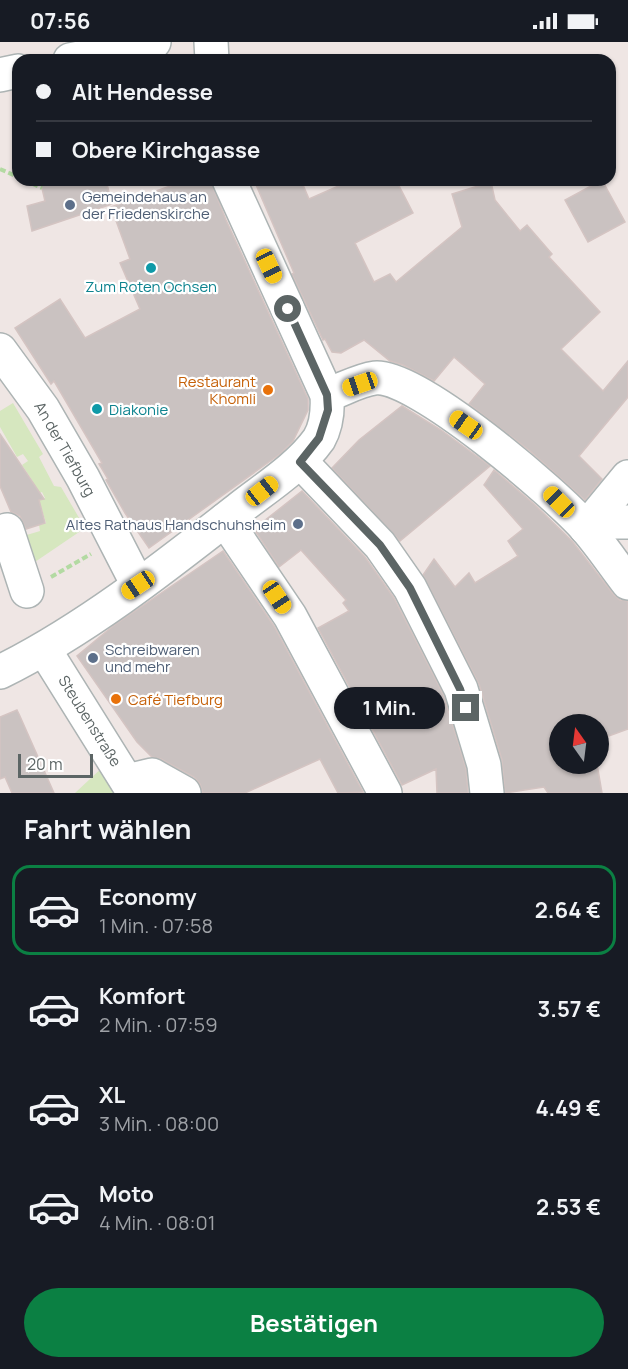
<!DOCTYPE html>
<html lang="de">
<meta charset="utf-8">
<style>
:root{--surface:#171b24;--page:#20242c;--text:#f1f3f6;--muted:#9ea1a6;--line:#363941;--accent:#0b8043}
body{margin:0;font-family:Manrope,sans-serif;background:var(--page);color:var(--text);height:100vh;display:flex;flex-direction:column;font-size:22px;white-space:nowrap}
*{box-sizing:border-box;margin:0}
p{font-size:20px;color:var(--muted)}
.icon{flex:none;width:33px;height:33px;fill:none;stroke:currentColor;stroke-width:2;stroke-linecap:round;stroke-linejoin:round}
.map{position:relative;height:751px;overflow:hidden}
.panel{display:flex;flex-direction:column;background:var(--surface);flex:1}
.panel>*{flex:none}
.guide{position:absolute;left:12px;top:12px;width:604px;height:132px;border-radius:18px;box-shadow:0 2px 4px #0004;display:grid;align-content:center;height:132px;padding:0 24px;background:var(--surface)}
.needle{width:39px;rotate:346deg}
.controls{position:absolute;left:549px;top:672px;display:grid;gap:12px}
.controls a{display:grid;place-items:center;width:60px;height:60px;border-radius:50%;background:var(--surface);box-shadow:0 2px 4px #0004;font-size:30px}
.scale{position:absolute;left:18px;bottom:15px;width:75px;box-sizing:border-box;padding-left:6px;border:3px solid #5c6565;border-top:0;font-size:16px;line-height:21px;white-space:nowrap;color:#5c6565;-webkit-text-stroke:4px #fff;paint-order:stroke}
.end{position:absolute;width:27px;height:27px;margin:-14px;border:8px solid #5c6565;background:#fff;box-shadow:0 0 0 3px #fff}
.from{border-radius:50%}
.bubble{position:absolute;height:42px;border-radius:21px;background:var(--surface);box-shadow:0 2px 4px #0004;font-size:20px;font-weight:700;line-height:42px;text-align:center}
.car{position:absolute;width:18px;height:36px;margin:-18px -9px;border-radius:8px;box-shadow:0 0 4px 2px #0007;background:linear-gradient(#f5c518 24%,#345 0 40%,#f5c518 0 76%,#345 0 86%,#f5c518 0)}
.guide b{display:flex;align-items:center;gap:21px;height:57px;font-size:22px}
.guide b+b{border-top:2px solid var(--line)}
.guide i{width:15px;height:15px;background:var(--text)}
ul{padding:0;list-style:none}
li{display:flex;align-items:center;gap:18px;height:90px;margin:0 12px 9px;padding:0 12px;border:3px solid transparent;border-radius:18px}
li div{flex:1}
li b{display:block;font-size:22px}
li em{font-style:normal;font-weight:700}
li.active{border-color:var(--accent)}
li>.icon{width:54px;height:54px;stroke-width:1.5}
h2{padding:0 24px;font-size:27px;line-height:72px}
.primary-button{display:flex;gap:12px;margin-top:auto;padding:12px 24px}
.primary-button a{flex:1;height:69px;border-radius:36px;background:var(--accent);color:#fff;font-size:24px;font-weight:700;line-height:69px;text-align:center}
.status{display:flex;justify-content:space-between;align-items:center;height:42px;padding:0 30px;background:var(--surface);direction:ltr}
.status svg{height:16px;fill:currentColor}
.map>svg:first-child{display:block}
.green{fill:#d6e7bf}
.building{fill:#cac2c1;stroke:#d4c4c2;stroke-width:1.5}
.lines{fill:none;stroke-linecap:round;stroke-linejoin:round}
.minor-casing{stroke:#adb4b4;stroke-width:36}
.path{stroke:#b3daa2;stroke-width:4;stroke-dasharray:6 3;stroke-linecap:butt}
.minor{stroke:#fff;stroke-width:33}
.route{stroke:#5c6565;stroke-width:8}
.service-dot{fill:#5c6f8a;stroke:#fff;stroke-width:2}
.culture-dot{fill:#0f9aa8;stroke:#fff;stroke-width:2}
.food-dot{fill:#e8710a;stroke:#fff;stroke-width:2}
.labels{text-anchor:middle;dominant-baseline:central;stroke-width:4.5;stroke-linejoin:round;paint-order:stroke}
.service-label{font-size:15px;fill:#4e5e75;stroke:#fff;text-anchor:start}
.culture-label{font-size:15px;fill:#0d838f;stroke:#fff}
.food-label{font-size:15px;fill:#c56008;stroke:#fff;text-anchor:end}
.street-label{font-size:15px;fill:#5c6565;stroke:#fff}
</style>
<div class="status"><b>07:56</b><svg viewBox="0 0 49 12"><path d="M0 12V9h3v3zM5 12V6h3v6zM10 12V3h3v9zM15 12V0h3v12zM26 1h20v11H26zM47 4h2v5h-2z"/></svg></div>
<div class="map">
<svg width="628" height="751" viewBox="0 0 628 751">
<rect width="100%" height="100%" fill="#efe6e4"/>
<g class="green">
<polygon points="13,361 43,412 39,415 54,444 61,445 85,486 29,524 20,495 40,489 39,483 46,481 39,458 45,456 42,450 37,452 32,438 22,423 28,419 23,412 17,415 0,385 0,369"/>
<polygon points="105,723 121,751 75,751"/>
</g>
<g class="building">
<polygon points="40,138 106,138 112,162 32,189 27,164 45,159"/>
<polygon points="187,138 210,138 226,178 308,357 308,368 293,399 280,412 149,506 125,471 106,438 108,437 99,422 102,421 54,339 51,342 15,286 60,257 85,296 140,267 120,221 130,217 111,165"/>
<polygon points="254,138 301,138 309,157 352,138 396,138 413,171 355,201 374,240 390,232 396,240 462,185 452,152 491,140 495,158 520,189 527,183 552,212 549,215 600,270 561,307 603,349 628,319 628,355 579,414 602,437 585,458 530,409 469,362 485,342 454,315 434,339 403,323 390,319 364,298 341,311 332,310 325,297 323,298 292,232 294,231"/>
<polygon points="602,138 625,180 588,200 565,158"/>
<polygon points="402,364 441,388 490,424 400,499 332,426 359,398"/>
<polygon points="0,392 44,457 39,458 45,481 26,487 20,474 11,470 0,444"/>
<polygon points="494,428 534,462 572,499 614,553 620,558 628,559 628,687 598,698 598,682 560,682 560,722 597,722 602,751 548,751 544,745 505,751 502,718 479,642 423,533 434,517 455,545 469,531 475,541 518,514 508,499 523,487 484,443"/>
<polygon points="302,449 365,515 394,556 444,654 466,727 468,751 437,751 436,727 402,743 318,586 349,569 343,561 346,558 301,508 279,525 254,487"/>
<polygon points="223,509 274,584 363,750 338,751 320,717 245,751 203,751 200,742 194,735 161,717 152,715 137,700 77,614 113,584"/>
<polygon points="17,668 19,672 54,751 12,751 5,735 0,737 0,675"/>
</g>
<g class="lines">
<defs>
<g id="minor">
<polyline points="211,0 212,18"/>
<polyline points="70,18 154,0"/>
<polyline points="0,33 18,29"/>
<polyline points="0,308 43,367 83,436 138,543"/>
<path d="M327,353C342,348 359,338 375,336C416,331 557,453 586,486C601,503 614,523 628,541"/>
<polyline points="300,419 380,503 410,546 461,647 484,723 487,751"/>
<polyline points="225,478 290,574 385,751"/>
<polyline points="586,486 628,435"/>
<polyline points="586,486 609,480 628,480"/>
<polyline points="7,488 27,549"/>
<polyline points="44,607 134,751"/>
<path d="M0,630C85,588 166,524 240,466C267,445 299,425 319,397C327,383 328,368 327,353L229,138"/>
<polyline points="127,739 152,733 184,751"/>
</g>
</defs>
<use href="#minor" class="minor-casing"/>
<g class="path">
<polyline points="0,127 18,135"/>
<polyline points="24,138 42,146"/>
<polyline points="51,535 91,512"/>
</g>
<use href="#minor" class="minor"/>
</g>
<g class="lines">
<polyline class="route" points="288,267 327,353 328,368 319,396 300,420 380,503 410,546 460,647 466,666"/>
</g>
<g class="service-dot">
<circle cx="70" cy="163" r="6"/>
<circle cx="298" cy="482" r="6"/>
<circle cx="93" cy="616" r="6"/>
</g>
<g class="culture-dot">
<circle cx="151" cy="226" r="6"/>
<circle cx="97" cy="367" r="6"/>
</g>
<g class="food-dot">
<circle cx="268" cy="348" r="6"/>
<circle cx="116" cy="657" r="6"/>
</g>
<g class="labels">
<g class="service-label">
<text x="82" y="154">Gemeindehaus an<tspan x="82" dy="17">der Friedenskirche</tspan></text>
<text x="286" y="482" text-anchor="end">Altes Rathaus Handschuhsheim</text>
<text x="105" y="607">Schreibwaren<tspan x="105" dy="17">und mehr</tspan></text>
</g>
<g class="culture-label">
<text x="151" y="244">Zum Roten Ochsen</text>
<text x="109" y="367" text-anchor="start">Diakonie</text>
</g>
<g class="food-label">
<text x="256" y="339">Restaurant<tspan x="256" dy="17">Khomli</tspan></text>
<text x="128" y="657" text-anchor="start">Café Tiefburg</text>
</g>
<g class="street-label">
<text transform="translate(65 407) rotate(60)">An der Tiefburg</text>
<text transform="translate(90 679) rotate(58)">Steubenstraße</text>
</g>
</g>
</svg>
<div class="controls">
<a><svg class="needle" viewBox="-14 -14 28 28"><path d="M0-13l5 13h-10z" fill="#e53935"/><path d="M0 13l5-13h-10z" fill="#9ea1a6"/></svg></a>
</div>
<div class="scale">20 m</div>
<i class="end from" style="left:288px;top:267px"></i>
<i class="end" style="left:466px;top:666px"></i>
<div class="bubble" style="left:334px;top:645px;width:111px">1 Min.</div>
<i class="car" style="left:269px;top:224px;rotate:155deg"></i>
<i class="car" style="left:360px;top:342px;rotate:251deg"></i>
<i class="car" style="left:466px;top:383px;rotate:305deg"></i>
<i class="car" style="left:262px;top:449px;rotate:52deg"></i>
<i class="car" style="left:559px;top:460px;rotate:315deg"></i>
<i class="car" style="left:138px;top:543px;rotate:236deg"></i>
<i class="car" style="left:277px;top:555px;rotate:146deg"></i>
<div class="guide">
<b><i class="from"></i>Alt Hendesse</b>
<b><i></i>Obere Kirchgasse</b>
</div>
</div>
<section class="panel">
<h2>Fahrt wählen</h2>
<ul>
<li class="active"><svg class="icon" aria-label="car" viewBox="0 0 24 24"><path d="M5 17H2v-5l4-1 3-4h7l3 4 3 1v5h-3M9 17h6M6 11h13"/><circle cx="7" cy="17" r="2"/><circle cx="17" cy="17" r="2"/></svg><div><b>Economy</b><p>1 Min. · 07:58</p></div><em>2.64 €</em></li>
<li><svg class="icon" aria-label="car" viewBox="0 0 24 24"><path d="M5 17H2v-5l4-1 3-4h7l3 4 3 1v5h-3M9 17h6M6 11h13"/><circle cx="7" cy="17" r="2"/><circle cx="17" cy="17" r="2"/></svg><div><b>Komfort</b><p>2 Min. · 07:59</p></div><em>3.57 €</em></li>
<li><svg class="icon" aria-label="car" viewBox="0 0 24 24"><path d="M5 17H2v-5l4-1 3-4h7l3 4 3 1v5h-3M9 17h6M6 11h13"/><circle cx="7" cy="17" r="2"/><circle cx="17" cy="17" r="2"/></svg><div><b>XL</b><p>3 Min. · 08:00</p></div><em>4.49 €</em></li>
<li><svg class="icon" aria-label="car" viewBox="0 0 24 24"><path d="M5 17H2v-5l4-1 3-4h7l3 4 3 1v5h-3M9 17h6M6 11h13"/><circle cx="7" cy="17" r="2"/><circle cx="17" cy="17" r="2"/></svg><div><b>Moto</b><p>4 Min. · 08:01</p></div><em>2.53 €</em></li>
</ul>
<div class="primary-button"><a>Bestätigen</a></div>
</section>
